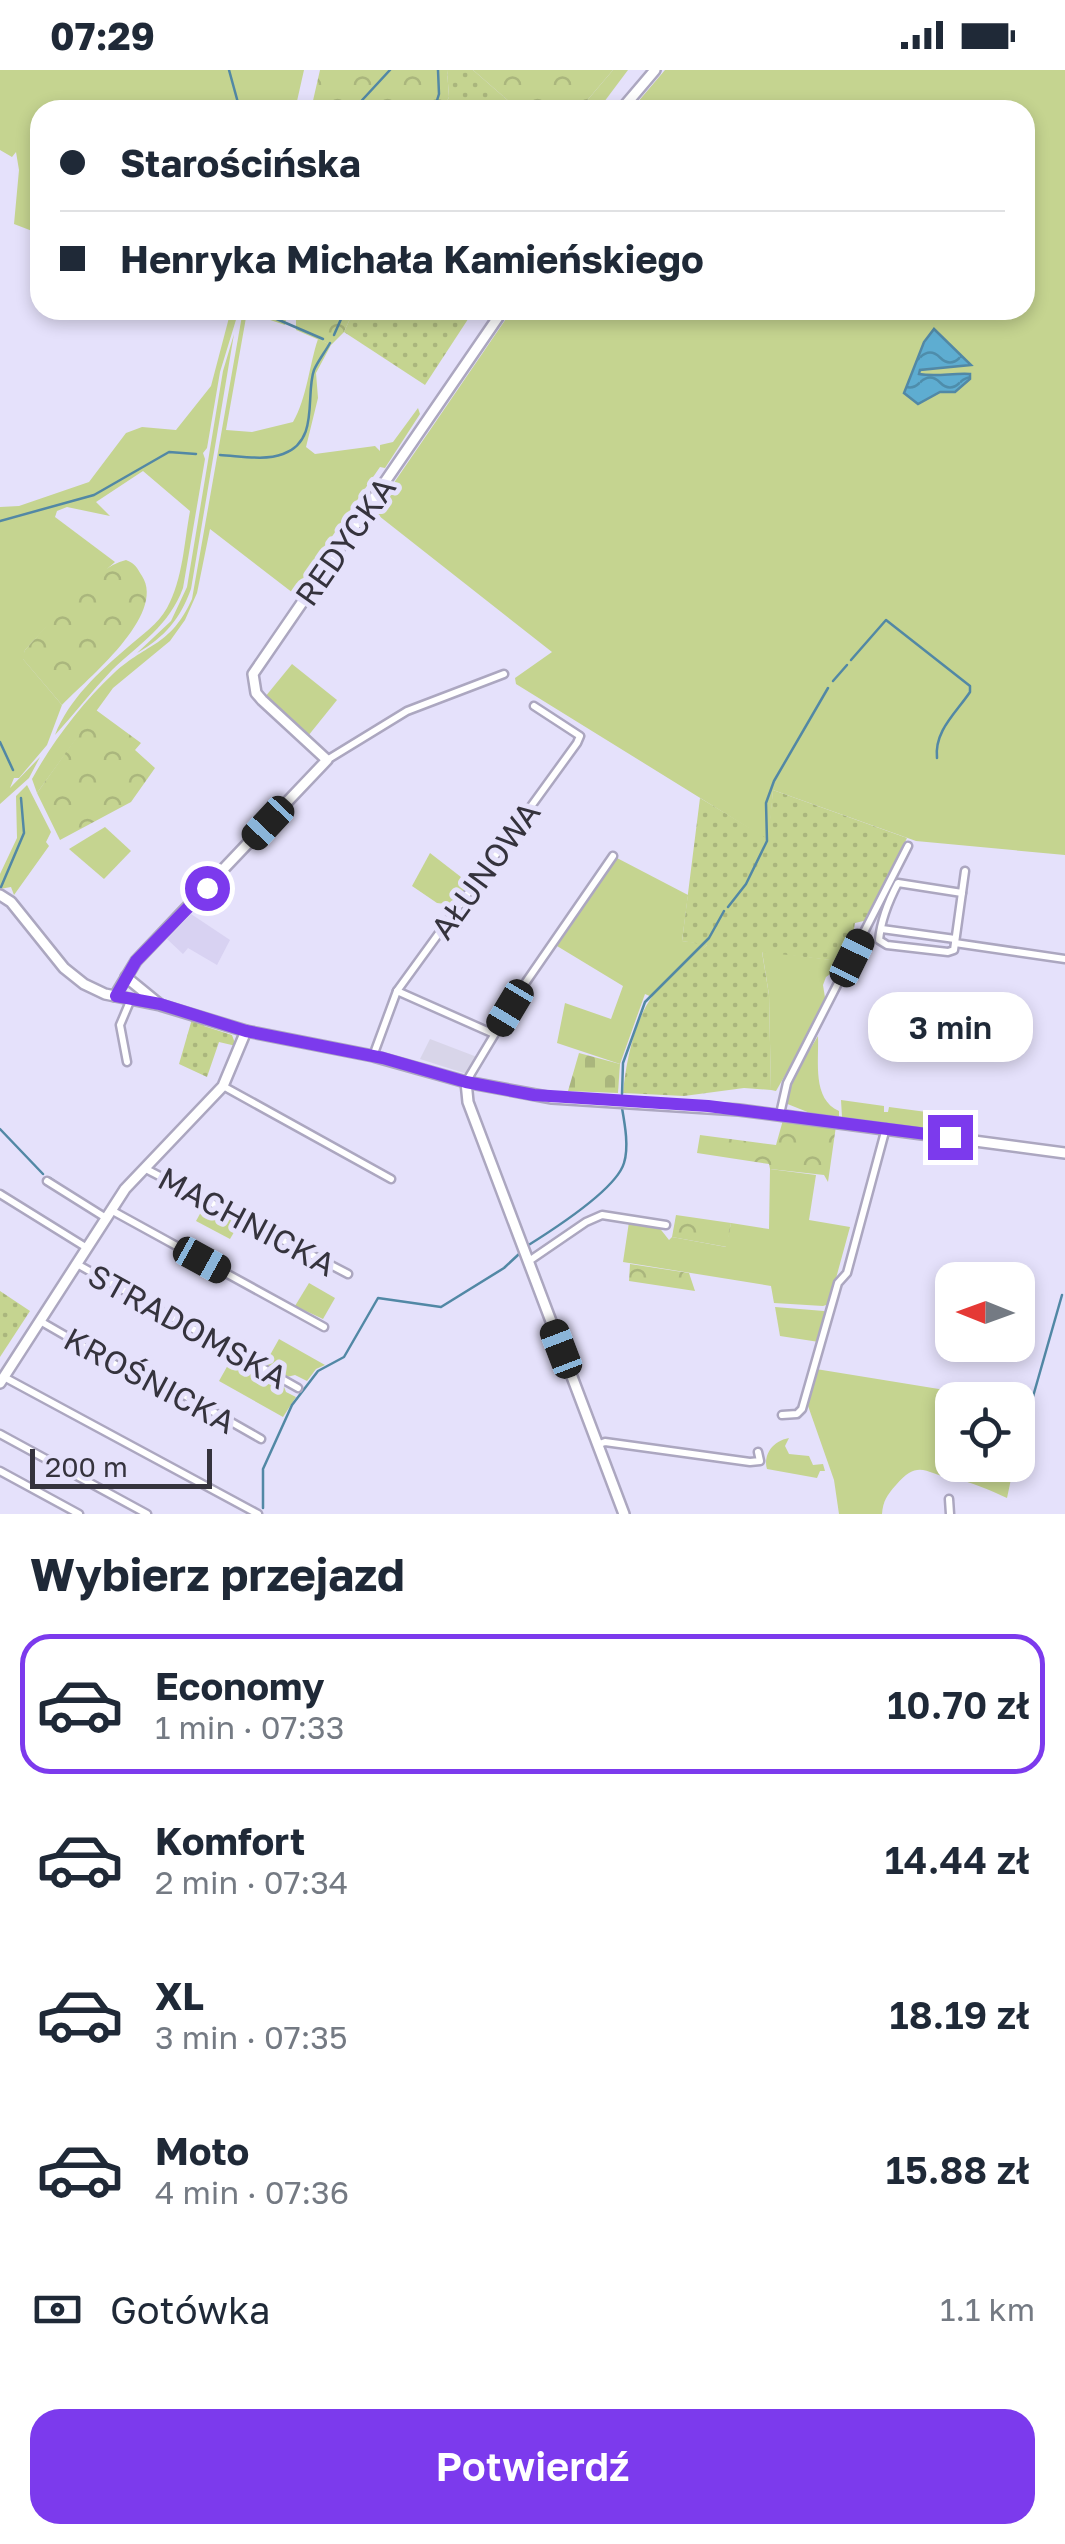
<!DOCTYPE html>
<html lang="pl">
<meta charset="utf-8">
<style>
:root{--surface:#fff;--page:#f2f2f3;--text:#1f2937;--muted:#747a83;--line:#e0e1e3;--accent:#7c3aed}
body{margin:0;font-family:"Golos Text",sans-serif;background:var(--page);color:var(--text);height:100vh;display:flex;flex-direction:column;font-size:38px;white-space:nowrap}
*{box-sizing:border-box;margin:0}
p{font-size:32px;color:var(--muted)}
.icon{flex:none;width:55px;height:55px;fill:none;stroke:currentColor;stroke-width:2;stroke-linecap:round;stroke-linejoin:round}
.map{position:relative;height:1444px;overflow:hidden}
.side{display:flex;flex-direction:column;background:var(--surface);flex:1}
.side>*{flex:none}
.banner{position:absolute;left:30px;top:30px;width:1005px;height:220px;border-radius:30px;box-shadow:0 5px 15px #0003;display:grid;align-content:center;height:220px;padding:0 30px;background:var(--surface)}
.needle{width:65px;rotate:271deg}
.controls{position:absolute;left:935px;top:1192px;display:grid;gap:20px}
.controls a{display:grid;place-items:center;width:100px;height:100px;border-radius:20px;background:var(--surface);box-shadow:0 5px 15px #0003;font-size:50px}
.scale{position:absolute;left:30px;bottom:25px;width:182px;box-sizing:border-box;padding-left:10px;border:5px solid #35333d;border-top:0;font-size:28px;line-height:35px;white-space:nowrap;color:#35333d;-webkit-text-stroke:8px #e5e1fb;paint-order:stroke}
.end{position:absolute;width:45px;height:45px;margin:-22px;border:12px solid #7c3aed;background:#fff;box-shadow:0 0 0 5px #fff}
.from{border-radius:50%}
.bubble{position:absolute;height:70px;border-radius:30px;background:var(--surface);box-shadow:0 5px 15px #0003;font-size:32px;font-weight:600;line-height:70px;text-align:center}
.car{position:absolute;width:30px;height:60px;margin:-30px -15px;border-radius:12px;box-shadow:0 0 8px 2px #0007;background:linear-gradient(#222 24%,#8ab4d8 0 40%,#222 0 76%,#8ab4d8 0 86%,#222 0)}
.banner b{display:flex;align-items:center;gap:35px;height:95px;font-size:38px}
.banner b+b{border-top:2px solid var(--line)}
.banner i{width:25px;height:25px;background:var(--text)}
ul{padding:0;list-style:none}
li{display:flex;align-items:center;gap:30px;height:140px;margin:0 20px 15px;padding:0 10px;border:5px solid transparent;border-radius:30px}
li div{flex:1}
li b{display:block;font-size:38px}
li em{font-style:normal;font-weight:600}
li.active{border-color:var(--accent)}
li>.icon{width:90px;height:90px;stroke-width:1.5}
h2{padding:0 30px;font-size:45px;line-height:120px}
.pay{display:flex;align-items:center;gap:25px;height:110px;padding:0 30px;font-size:38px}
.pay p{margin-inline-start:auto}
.primary-button{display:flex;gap:20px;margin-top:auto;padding:20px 30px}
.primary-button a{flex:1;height:115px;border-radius:30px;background:var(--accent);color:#fff;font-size:40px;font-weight:600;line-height:115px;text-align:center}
.status{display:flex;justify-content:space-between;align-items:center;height:70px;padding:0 50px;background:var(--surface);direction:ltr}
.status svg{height:28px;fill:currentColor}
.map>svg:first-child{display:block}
.built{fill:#d8d2f2}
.education{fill:#d8d5e9}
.grass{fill:#c5d490}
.forest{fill:url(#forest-crowns)}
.cemetery{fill:url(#cemetery-stones)}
.park{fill:url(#park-dots)}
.water{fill:url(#water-waves);stroke:#5288a5;stroke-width:2.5}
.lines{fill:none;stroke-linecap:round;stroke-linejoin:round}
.stream{stroke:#5288a5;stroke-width:2.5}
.minor-casing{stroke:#aca7c0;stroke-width:11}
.tertiary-casing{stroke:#aca7c0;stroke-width:14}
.minor{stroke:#fff;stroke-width:6}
.tertiary{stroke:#fff;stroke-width:9}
.route{stroke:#7c3aed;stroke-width:12}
.labels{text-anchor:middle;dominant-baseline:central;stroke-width:10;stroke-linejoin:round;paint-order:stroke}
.street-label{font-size:32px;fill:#35333d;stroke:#e5e1fb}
</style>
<div class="status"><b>07:29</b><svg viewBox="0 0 49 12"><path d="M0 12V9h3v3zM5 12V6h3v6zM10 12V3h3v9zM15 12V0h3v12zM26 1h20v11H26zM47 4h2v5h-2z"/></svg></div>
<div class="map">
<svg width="1065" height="1444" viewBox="0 0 1065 1444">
<defs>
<pattern id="forest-crowns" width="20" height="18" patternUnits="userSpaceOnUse" patternTransform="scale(2.5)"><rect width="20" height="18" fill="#c5d490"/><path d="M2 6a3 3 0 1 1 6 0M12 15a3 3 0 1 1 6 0" fill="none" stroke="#aab67d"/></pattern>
<pattern id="cemetery-stones" width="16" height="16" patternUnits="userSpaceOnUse" patternTransform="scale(2.5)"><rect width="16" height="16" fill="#c5d490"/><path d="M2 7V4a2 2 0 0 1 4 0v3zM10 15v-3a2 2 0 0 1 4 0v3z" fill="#aab67d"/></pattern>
<pattern id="park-dots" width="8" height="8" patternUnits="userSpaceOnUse" patternTransform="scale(2.5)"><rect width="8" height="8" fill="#c5d490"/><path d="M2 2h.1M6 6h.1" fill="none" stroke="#aab67d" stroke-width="1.8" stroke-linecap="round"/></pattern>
<pattern id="water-waves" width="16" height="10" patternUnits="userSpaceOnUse" patternTransform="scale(2.5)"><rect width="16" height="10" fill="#5eadd1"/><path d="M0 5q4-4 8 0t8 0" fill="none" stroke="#4e8dab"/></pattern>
</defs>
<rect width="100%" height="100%" fill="#e5e1fb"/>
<polygon class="built" points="191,844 230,870 217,895 188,878 183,884 167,869"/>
<polygon class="education" points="430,969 477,987 467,1004 420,989"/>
<g class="grass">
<polygon points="0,0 304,0 295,40 40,40 40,164 14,154 19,100 16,82 12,87 0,80"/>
<polygon points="613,0 628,0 598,40 579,40"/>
<polygon points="665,0 1065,0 1065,785 916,771 773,720 769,769 765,768 516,614 515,608 552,582 374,442 512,240 1025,240 1025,40 631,40"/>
<path d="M231,240H239L220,302L207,378L203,383L205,389L183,518C169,556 140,573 112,600C92,621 74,644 55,665C69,629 99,602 128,577C142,565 158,554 167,538C183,509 184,473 190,441L143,401L96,432L110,446L67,437L57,441L55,447L115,492L70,531L25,580L23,589L62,635L47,675L19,708H14L10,718L40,687L29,708L0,734V437L19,436L89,412L126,363L142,357L176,360L211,316Z"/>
<path d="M243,240H256L286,249L285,255L247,242L226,360L252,362L293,352C307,328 309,296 318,269L331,275L316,303L318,328L306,377L315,384L375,376L380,381V375L393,372L418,338L420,344L385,398L380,397L293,523L210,459L197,523L185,550L170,571L113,618L37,723L32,709C53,671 82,633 114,603C148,572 170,577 192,529Z"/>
<path d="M234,264L191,519C180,549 165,567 137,583L171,551L187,517L223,301Z"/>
<polygon points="292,594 337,630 308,666 265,627"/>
<polygon points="27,715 51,762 46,772 49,776 14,825 11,817 0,819 0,804 17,768 16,726"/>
<polygon points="105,757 131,781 104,809 69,779"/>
<polygon points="430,783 470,814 454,835 437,833 412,816"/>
<polygon points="617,788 688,825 682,871 708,874 652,927 645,924 620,994 557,973 565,933 611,949 623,916 557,876"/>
<polygon points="762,881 847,892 826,907 823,915 826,934 776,1021 771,1020 769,925"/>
<path d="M984,923C999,927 1005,940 1006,954L1000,962L985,957L977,941L978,927Z"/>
<path d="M818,966C819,992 812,1029 839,1041V1047L810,1043L785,1033L794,1006Z"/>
<polygon points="841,1030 884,1036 884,1042 888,1042 889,1037 949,1045 946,1061 842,1047"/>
<polygon points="770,1099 816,1105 809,1150 850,1157 829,1234 823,1236 774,1233 771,1216 623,1192 629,1152 658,1156 669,1170 672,1167 726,1177 731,1153 769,1159"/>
<polygon points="206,1133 240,1152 230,1169 196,1151"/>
<polygon points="309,1213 335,1228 323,1249 295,1236"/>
<polygon points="775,1237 824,1241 827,1245 819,1272 780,1266"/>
<polygon points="279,1269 325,1295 316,1299 307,1311 295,1305 287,1307 265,1294"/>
<polygon points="233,1286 283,1314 286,1322 296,1327 283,1347 219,1311"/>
<path d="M816,1299L945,1320L951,1328L945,1360L952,1369V1395H1014L1007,1428C989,1420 973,1412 953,1409C926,1404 919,1388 896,1415C887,1425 883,1431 882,1444H839L834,1410L807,1333Z"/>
<path d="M789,1368L785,1376L789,1384L809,1386L813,1395L823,1394L825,1401H820L817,1408L767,1399C763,1384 773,1371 789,1368Z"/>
</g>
<g class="forest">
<polygon points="320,0 447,0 449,27 443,40 331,40 328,31 323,30 316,38 312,35"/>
<polygon points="473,0 613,0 579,40 519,40"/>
<polygon points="292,240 354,240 344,262 331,275 296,260 296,245"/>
<path d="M126,490C136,494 137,498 142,506C167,545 87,609 62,635L22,588L25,580C50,553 92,498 126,490Z"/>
<polygon points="96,640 141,673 135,680 155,698 131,732 60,770 37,723"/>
<polygon points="783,1050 836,1056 828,1112 824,1105 770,1099 769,1094 697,1083 700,1065 776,1075"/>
<polygon points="676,1145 731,1153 727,1177 672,1167"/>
<polygon points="630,1194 689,1203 695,1221 629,1211"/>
</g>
<polygon class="cemetery" points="579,983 620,994 618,1023 568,1021"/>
<g class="park">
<polygon points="447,0 473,0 519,40 443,40 449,27"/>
<polygon points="354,240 474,240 425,315 344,262"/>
<path d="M773,720L907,768L868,850L855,853L851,876L854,878L847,892L762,882L769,925L771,1020L744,1018L684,1026L623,1023C626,992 634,950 654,924C669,906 689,891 707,875L682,871L700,728L768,769Z"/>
<polygon points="192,949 205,952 204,956 232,965 236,976 219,972 207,1007 179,994"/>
<polygon points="0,1221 30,1241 0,1287"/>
</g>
<path class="water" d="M934,259L971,295L920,300L919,304C936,307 952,303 970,304V309L955,322H940L918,334L904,323L924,272Z"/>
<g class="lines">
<g class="stream">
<polyline points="229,0 240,40"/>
<polyline points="353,40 390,0"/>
<polyline points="434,40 439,24 438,0"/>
<polyline points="272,247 323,269"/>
<polyline points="334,265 345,240"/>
<path d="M220,385C240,386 265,391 283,384C320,371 305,325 314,300C318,291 325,282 330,273"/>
<polyline points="0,451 94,425 169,382 196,384"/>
<path d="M851,590L886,550L970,616V622C956,643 934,661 937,688"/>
<polyline points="833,611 847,595"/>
<polyline points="0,672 13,700"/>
<polyline points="1,817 24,763 21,728"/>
<polyline points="728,837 746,814 767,771 766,733 774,711 828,618"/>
<polyline points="622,1024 623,993 645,932 709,868 724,841"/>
<polyline points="0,1059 43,1104"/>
<polyline points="50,1108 67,1120"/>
<polyline points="78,1127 102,1142"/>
<path d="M527,1176C551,1161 616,1120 624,1093C629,1077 625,1055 622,1038"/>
<polyline points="1026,1351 1062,1225"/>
<polyline points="263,1438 263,1399 292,1335 318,1301 344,1287 378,1228 441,1237 504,1198 519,1184"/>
</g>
<defs>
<g id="minor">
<polyline points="327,690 407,641 504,604"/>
<polyline points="965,801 955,873 1065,889"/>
<polyline points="882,859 955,869"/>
<path d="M955,873L954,880L948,882L887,875L879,870C881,850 888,832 898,813L962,823"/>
<polyline points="397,921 494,964"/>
<polyline points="373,986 397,921 577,673 580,666 534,636"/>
<polyline points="127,992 120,955 131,929"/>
<polyline points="466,1012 526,912 613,786"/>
<polyline points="223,1016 391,1109"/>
<polyline points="780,1044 787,1013 908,776"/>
<polyline points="146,1099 348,1204"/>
<polyline points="47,1111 106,1148"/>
<polyline points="0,1124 87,1178"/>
<polyline points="111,1140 324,1257"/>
<polyline points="529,1191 586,1152 602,1145 666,1155"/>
<polyline points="77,1194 298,1318"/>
<polyline points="40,1251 158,1319 175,1320 261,1369"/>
<polyline points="4,1307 258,1444"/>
<polyline points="782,1345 797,1344 802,1339 838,1213 847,1203 886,1058"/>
<polyline points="0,1364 147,1444"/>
<polyline points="597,1375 605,1372 750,1392 760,1391 758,1382"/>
<polyline points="0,1401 79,1444"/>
<polyline points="949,1429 950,1444"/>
</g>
<g id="tertiary">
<polyline points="621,40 655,0"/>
<polyline points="0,825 11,832 64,898 84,914 105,924 160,935 246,961 373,986 466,1012 552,1028 739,1040 1065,1083"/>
<polyline points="126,907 159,934"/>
<polyline points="115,926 136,891 327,690 262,630 256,623 253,604 503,240"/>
<polyline points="466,1012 468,1032 624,1444"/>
<polyline points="0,1313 125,1119 223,1016 246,961"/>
</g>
</defs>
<use href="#minor" class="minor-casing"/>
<use href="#tertiary" class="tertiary-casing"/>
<use href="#minor" class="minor"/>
<use href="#tertiary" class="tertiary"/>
</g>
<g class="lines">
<polyline class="route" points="207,818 136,891 116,926 160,934 246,961 383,988 466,1012 534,1025 708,1036 950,1067"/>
</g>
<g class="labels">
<g class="street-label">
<text transform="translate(345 471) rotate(-55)">REDYCKA</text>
<text transform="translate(485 800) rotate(-54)">AŁUNOWA</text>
<text transform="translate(247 1151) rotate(28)">MACHNICKA</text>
<text transform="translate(188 1256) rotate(29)">STRADOMSKA</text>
<text transform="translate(150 1310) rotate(28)">KROŚNICKA</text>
</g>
</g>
</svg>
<div class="controls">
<a><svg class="needle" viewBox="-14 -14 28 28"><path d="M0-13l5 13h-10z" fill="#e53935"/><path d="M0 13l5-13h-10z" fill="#747a83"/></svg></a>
<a><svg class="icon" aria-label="locate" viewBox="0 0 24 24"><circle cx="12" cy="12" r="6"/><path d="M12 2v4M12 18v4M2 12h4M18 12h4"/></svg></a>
</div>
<div class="scale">200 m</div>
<i class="end from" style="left:207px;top:818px"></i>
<i class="end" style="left:950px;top:1067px"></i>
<div class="bubble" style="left:868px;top:922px;width:165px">3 min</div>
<i class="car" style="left:268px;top:753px;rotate:223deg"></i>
<i class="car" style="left:852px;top:888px;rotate:26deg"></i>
<i class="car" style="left:510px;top:938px;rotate:211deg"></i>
<i class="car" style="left:202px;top:1190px;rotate:119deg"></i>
<i class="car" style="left:561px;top:1279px;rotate:339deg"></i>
<div class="banner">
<b><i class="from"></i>Starościńska</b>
<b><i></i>Henryka Michała Kamieńskiego</b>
</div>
</div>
<section class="side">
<h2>Wybierz przejazd</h2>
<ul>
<li class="active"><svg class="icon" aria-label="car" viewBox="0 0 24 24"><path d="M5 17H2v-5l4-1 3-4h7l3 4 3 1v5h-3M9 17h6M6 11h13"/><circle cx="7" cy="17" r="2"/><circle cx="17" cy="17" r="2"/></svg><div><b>Economy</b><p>1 min · 07:33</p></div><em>10.70 zł</em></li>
<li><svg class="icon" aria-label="car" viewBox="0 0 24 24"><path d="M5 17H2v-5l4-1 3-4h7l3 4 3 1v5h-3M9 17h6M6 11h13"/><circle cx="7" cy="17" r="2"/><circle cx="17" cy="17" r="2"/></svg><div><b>Komfort</b><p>2 min · 07:34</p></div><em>14.44 zł</em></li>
<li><svg class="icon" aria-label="car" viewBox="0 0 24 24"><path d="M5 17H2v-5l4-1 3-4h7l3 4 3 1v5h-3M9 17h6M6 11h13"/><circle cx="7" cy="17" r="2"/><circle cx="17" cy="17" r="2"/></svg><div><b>XL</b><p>3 min · 07:35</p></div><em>18.19 zł</em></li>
<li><svg class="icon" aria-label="car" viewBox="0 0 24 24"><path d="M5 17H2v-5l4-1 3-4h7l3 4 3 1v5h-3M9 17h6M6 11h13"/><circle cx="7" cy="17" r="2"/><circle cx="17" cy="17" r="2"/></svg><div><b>Moto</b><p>4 min · 07:36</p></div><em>15.88 zł</em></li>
</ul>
<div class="pay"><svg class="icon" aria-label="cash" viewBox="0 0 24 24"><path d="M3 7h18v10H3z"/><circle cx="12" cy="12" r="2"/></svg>Gotówka<p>1.1 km</p></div>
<div class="primary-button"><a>Potwierdź</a></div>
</section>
